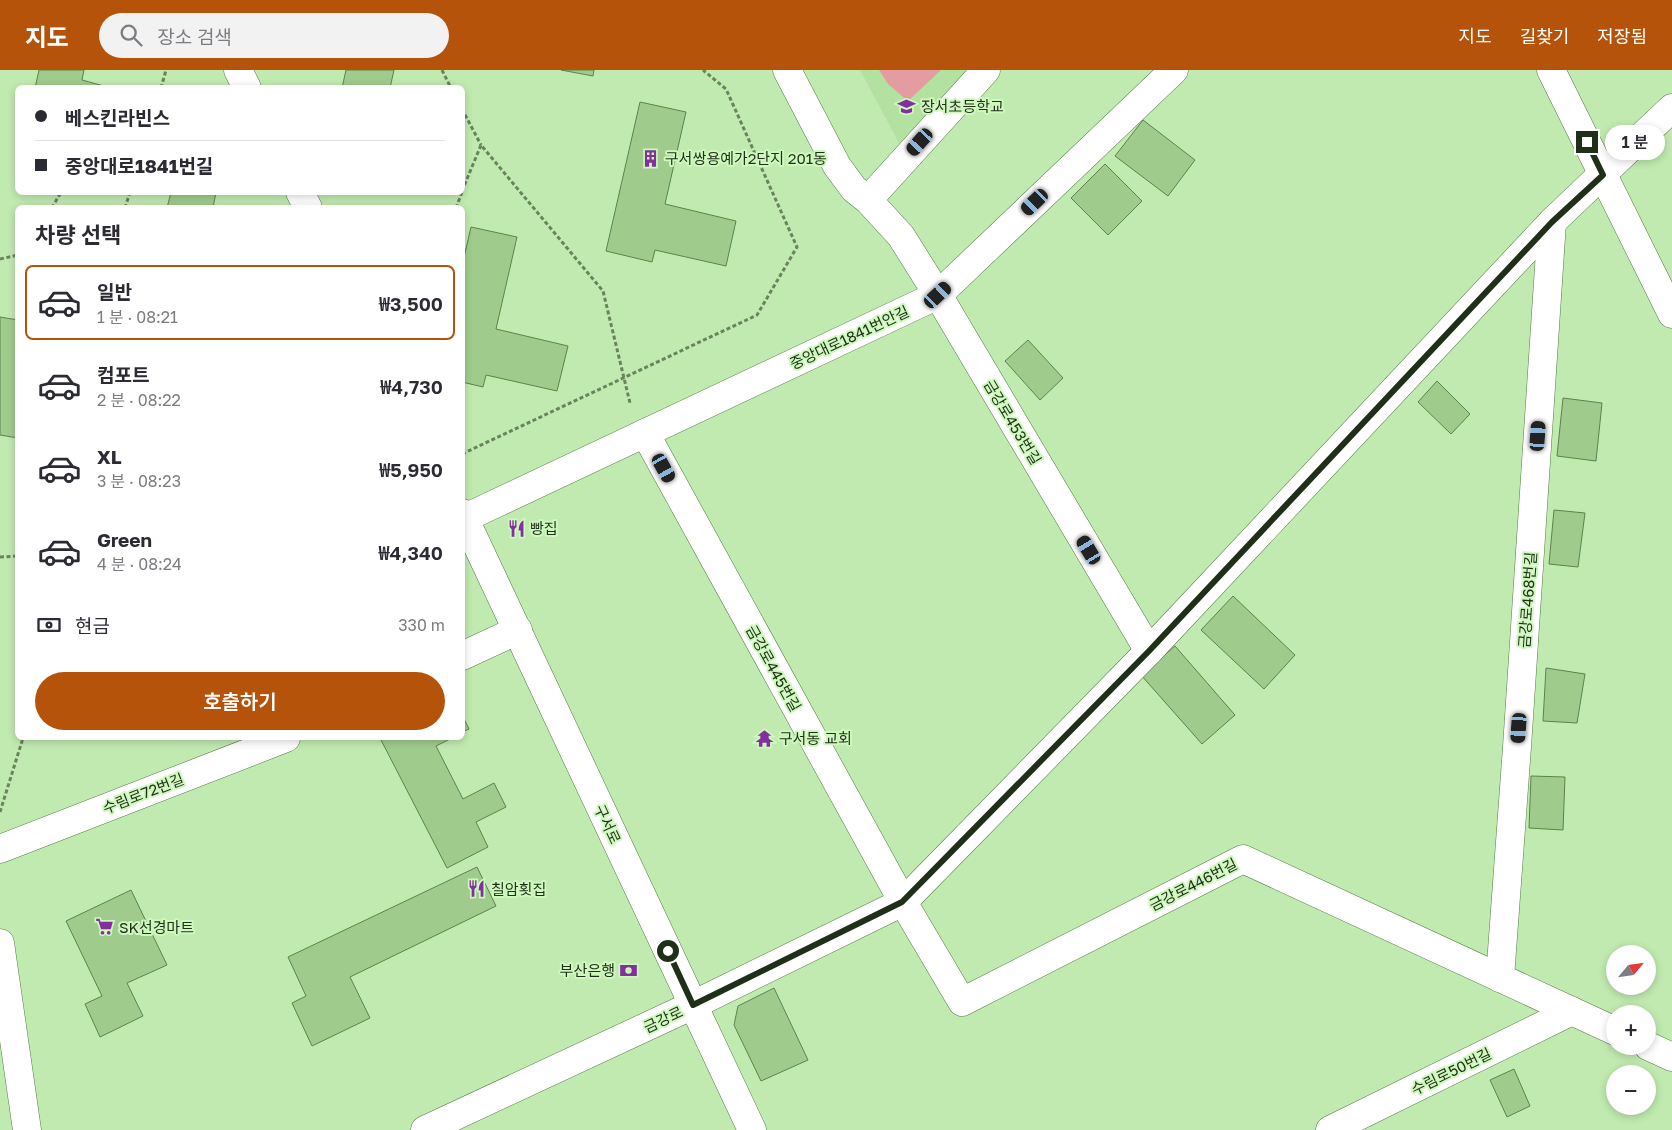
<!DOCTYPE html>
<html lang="ko">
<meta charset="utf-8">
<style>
:root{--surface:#fff;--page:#f2f2f3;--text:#2b2b33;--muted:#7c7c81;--line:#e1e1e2;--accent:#b45309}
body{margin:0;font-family:"Golos Text","Noto Sans KR",sans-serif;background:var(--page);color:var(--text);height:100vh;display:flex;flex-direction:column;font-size:19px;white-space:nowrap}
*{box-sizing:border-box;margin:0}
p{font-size:16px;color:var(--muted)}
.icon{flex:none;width:28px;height:28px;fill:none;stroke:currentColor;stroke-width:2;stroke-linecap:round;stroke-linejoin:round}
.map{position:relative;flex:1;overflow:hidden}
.panel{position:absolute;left:15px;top:135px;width:450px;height:535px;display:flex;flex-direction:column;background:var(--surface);border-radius:8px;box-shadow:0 2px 8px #0003}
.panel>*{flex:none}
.hud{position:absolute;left:15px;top:15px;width:450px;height:110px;border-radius:8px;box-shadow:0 2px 8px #0003;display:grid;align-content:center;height:110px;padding:0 20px;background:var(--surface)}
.needle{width:32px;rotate:61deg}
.buttons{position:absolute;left:1606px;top:875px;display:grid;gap:10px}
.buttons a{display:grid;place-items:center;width:50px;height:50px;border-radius:50%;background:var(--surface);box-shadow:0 2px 8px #0003;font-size:25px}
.end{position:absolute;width:22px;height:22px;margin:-11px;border:6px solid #1f2f18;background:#fff;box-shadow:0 0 0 2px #fff}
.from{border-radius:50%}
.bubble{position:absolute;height:35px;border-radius:18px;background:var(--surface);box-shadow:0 2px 8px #0003;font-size:16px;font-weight:600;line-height:35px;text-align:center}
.car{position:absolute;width:15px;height:30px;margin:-15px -8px;border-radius:6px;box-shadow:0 0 4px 1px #0007;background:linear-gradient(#222 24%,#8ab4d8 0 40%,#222 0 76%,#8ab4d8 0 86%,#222 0)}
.hud b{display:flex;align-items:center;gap:18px;height:48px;font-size:19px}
.hud b+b{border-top:1px solid var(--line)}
.hud i{width:12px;height:12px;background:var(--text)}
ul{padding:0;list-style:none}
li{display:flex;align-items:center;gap:15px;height:75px;margin:0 10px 8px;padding:0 10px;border:2px solid transparent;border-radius:8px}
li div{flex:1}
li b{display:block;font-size:19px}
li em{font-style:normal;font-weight:600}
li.selected{border-color:var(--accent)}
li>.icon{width:45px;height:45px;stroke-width:1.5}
h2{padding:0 20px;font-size:22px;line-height:60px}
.pay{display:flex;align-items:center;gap:12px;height:55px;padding:0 20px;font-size:19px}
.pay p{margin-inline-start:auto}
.primary-button{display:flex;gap:10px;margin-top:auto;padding:10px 20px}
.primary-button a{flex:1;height:58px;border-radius:30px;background:var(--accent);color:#fff;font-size:20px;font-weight:600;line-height:58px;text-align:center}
header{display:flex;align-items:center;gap:30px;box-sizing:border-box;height:70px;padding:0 25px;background:var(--accent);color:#fff}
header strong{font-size:24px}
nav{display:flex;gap:28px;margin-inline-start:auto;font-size:18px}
.search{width:350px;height:45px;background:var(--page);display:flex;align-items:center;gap:12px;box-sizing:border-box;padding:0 18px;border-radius:28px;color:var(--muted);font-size:19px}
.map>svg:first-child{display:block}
.built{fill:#b3e1a0}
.green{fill:#e39c9f}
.building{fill:#9fcc8c;stroke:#5d824d}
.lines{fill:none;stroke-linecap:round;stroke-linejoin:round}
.minor-casing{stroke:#567b46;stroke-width:29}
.path{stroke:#69845d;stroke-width:3;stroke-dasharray:4 2.5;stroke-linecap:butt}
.minor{stroke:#fff;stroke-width:28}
.route{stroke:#1f2f18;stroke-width:6}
.labels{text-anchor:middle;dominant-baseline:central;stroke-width:4;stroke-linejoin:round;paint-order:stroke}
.poi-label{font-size:15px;fill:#1f2f18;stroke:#cef8bd;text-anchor:start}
.street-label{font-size:15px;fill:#1f2f18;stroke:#cef8bd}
</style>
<header>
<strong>지도</strong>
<div class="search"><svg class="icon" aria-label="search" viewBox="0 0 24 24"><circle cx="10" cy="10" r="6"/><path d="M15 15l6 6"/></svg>장소 검색</div>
<nav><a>지도</a><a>길찾기</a><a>저장됨</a></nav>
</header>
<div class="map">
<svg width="1672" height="1060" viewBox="0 0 1672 1060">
<rect width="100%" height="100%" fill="#c1eab0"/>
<polygon class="built" points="860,0 969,0 899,73"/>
<polygon class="green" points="879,0 941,0 908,31 888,14"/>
<g class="building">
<polygon points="39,0 84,0 82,10 111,18 35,18"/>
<polygon points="346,0 394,0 390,18 342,18"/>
<polygon points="561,0 594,0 593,6"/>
<polygon points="640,32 686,42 665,134 736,151 726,196 655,180 652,192 606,181"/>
<polygon points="1143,50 1195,90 1168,126 1115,86"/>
<polygon points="1105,94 1142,131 1108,165 1071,128"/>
<polygon points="171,122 216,122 213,138 167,138"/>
<polygon points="471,157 517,167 496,259 568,276 557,321 486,305 483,317 462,312 462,196"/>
<polygon points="0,247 18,250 18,368 0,365"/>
<polygon points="1028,270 1063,308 1040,330 1005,291"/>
<polygon points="1437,311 1470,344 1451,364 1418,332"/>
<polygon points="1563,328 1602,333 1596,391 1557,386"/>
<polygon points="1554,440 1585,443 1578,497 1549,494"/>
<polygon points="1233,526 1295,585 1264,619 1201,560"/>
<polygon points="1175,576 1235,645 1202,674 1141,605"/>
<polygon points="1546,598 1585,604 1577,653 1543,651"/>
<polygon points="462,645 469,659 462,662"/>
<polygon points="380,668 452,668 436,676 463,729 494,713 506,737 476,752 488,777 447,798"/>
<polygon points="1531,706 1565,707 1563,760 1529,758"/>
<polygon points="477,797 496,836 350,907 370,948 312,976 292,933 306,926 288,887"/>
<polygon points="131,820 167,895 127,913 143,946 100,967 85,934 102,926 66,851"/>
<polygon points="774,918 808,990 761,1011 734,955 738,936"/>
<polygon points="1514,999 1530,1036 1507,1047 1490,1010"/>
</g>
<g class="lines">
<defs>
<g id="minor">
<polyline points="238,0 247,18"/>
<polyline points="787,0 837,96 854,119 868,130 901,166 938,225 1149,581"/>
<polyline points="1551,0 1672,244"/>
<polyline points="300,122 308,138"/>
<polyline points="868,130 986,0"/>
<polyline points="645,363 903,832 962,932 1243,789 1615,961"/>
<polyline points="462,443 752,1060"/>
<polyline points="465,448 938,225 1174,0"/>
<polyline points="462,586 518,560"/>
<polyline points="0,779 286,668"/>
<polyline points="0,873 27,1060"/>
<polyline points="1500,908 1517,677 1552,152"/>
<polyline points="1648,976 1672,987"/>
<polyline points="425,1060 693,935 903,832 1149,581 1552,152 1672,38"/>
<polyline points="1330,1060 1572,941"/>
</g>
</defs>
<use href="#minor" class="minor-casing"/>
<g class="path">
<polyline points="442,0 451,18"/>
<polyline points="161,18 166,0"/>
<polyline points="462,39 481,75"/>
<polyline points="462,121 481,75 603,221 630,333"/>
<polyline points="52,138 61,122"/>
<polyline points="125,138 130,122"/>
<polyline points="456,138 462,122"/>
<polyline points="0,189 18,185"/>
<polyline points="462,384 757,245 797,177 726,19 703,0"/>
<polyline points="0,487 18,486"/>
<polyline points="0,742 23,668"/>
</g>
<use href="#minor" class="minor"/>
</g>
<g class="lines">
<polyline class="route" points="668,881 693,935 902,832 1149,581 1552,152 1603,105 1587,72"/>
</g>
<defs>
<symbol id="school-bare" viewBox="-9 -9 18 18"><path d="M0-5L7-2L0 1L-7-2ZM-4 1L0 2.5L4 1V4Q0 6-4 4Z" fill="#832f9e" stroke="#cef8bd" stroke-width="2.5" paint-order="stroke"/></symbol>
<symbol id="building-bare" viewBox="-9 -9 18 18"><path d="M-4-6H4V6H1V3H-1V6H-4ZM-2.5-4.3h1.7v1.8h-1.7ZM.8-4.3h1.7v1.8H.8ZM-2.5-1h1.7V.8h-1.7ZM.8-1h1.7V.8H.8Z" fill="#832f9e" stroke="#cef8bd" stroke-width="2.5" paint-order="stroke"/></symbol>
<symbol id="restaurant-bare" viewBox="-9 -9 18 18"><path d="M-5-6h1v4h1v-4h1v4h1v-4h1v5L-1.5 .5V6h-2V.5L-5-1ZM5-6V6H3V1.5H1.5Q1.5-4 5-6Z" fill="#832f9e" stroke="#cef8bd" stroke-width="2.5" paint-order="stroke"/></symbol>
<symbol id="temple-bare" viewBox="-9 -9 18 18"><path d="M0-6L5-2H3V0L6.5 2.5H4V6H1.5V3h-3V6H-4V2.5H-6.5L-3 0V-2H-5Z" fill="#832f9e" stroke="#cef8bd" stroke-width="2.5" paint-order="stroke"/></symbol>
<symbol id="supermarket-bare" viewBox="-9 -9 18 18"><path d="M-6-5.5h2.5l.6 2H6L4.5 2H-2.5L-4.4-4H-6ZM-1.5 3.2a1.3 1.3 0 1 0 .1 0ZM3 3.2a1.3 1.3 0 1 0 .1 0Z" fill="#832f9e" stroke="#cef8bd" stroke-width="2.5" paint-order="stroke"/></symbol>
<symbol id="bank-bare" viewBox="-9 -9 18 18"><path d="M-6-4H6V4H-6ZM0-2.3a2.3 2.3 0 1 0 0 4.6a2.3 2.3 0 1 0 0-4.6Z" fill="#832f9e" stroke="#cef8bd" stroke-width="2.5" paint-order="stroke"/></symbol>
</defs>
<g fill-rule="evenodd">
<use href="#school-bare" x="894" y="24" width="25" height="25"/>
<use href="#building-bare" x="638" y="76" width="25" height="25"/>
<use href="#restaurant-bare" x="504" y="446" width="25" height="25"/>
<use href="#temple-bare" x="752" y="656" width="25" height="25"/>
<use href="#restaurant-bare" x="464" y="806" width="25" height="25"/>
<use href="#supermarket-bare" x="92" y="844" width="25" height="25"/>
<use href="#bank-bare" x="616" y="888" width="25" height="25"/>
</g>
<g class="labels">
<g class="poi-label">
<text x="921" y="36">장서초등학교</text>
<text x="665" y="88">구서쌍용예가2단지 201동</text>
<text x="530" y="458">빵집</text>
<text x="779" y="668">구서동 교회</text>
<text x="491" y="819">칠암횟집</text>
<text x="119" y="857">SK선경마트</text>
<text x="615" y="900" text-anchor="end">부산은행</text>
</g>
<g class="street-label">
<text transform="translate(849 267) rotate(-25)">중앙대로1841번안길</text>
<text transform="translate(1013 352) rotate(59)">금강로453번길</text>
<text transform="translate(1527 530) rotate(-86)">금강로468번길</text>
<text transform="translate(774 598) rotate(61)">금강로445번길</text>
<text transform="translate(143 723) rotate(-21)">수림로72번길</text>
<text transform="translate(608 754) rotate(65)">구서로</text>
<text transform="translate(1193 814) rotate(-27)">금강로446번길</text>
<text transform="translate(663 949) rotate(-25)">금강로</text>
<text transform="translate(1451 1001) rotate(-26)">수림로50번길</text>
</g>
</g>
</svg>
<div class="buttons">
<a><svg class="needle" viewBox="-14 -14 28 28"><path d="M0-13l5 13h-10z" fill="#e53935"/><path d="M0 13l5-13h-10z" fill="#7c7c81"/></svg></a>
<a>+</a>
<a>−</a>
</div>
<i class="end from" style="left:668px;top:881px"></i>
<i class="end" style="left:1587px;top:72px"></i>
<div class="bubble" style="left:1605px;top:55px;width:60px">1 분</div>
<i class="car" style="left:920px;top:72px;rotate:222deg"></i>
<i class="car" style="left:1035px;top:132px;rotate:226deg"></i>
<i class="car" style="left:938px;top:225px;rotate:47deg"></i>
<i class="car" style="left:1538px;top:366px;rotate:4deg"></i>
<i class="car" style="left:664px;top:398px;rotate:151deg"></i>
<i class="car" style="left:1089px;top:480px;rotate:329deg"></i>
<i class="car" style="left:1519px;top:658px;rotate:184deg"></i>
<div class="hud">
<b><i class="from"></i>베스킨라빈스</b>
<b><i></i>중앙대로1841번길</b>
</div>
<section class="panel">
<h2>차량 선택</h2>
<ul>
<li class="selected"><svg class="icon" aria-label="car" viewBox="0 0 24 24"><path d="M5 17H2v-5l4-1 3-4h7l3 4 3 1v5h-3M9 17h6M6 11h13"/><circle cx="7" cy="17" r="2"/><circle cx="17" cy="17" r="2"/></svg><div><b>일반</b><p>1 분 · 08:21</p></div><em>₩3,500</em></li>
<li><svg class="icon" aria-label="car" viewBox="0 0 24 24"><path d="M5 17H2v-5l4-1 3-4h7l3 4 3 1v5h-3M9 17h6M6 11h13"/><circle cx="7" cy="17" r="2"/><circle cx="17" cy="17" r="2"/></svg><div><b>컴포트</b><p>2 분 · 08:22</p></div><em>₩4,730</em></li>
<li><svg class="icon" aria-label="car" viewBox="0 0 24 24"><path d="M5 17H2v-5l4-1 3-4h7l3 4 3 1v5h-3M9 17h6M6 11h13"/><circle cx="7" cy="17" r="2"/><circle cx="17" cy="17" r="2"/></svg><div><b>XL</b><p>3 분 · 08:23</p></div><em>₩5,950</em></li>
<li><svg class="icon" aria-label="car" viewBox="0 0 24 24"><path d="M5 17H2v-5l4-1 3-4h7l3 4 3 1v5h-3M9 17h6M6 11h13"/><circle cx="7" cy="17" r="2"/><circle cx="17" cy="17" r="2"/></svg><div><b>Green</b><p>4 분 · 08:24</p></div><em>₩4,340</em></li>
</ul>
<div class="pay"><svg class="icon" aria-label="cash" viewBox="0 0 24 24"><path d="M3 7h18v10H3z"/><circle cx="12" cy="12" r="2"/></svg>현금<p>330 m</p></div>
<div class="primary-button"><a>호출하기</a></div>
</section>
</div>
